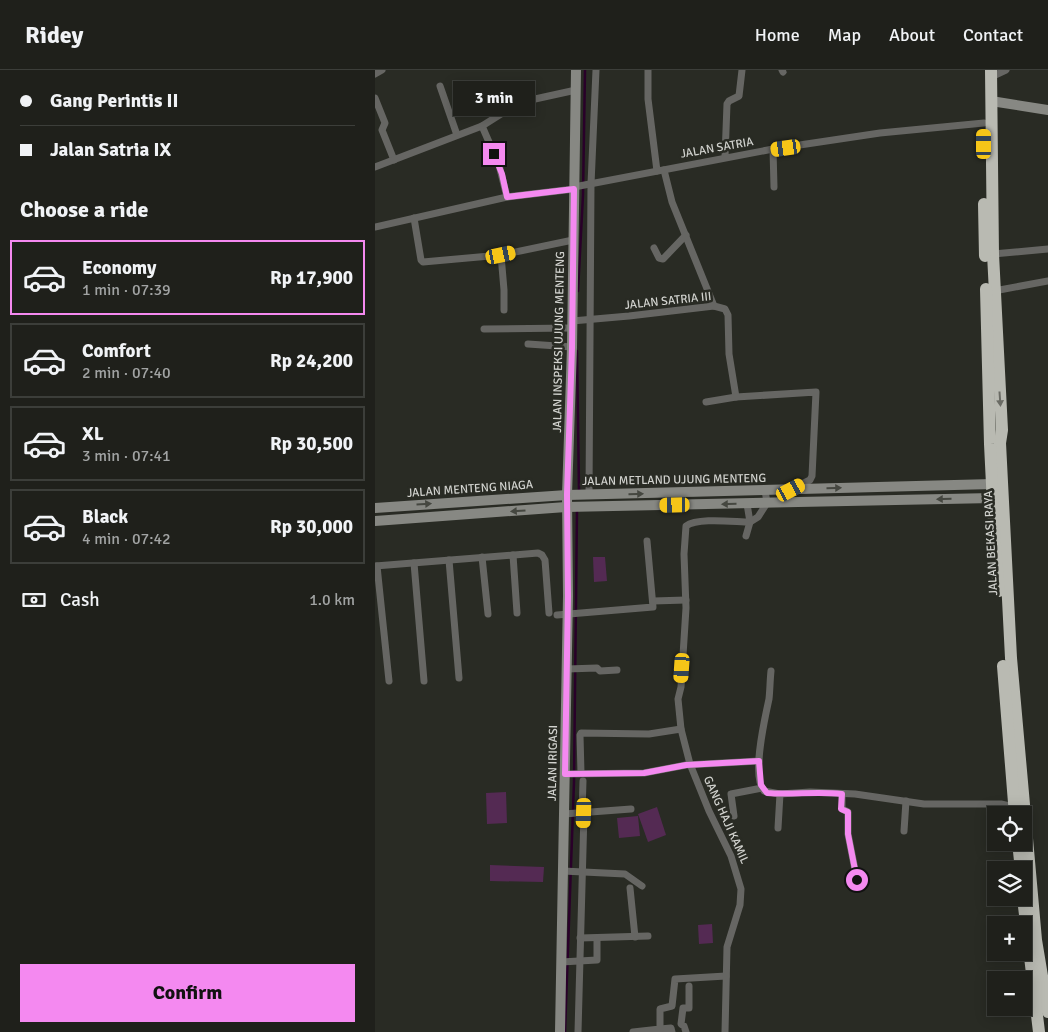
<!DOCTYPE html>
<meta charset="utf-8">
<style>
:root{--surface:#1f201b;--page:#272824;--text:#f1f3f6;--muted:#a1a3a3;--line:#3c3e3a;--accent:#f489f0}
body{margin:0;font-family:Signika,sans-serif;background:var(--page);color:var(--text);height:100vh;display:flex;flex-direction:column;font-size:19px;white-space:nowrap}
*{box-sizing:border-box;margin:0}
p{font-size:16px;color:var(--muted)}
.icon{flex:none;width:28px;height:28px;fill:none;stroke:currentColor;stroke-width:2;stroke-linecap:round;stroke-linejoin:round}
.map{position:relative;flex:1;overflow:hidden}
.sheet{display:flex;flex-direction:column;background:var(--surface);width:375px}
.sheet>*{flex:none}
.hud{display:grid;align-content:center;height:110px;padding:0 20px;background:var(--surface)}
.fabs{position:absolute;left:612px;top:736px;display:grid;gap:10px}
.fabs a{display:grid;place-items:center;width:45px;height:45px;border-radius:0px;background:var(--surface);box-shadow:0 2px 12px #0003,0 0 0 1px var(--line);font-size:25px}
.end{position:absolute;width:22px;height:22px;margin:-11px;border:6px solid #f489f0;background:#111;box-shadow:0 0 0 2px #111}
.from{border-radius:50%}
.bubble{position:absolute;height:35px;border-radius:0px;background:var(--surface);box-shadow:0 2px 12px #0003,0 0 0 1px var(--line);font-size:16px;font-weight:700;line-height:35px;text-align:center}
.car{position:absolute;width:15px;height:30px;margin:-15px -8px;border-radius:6px;box-shadow:0 0 4px 1px #0007;background:linear-gradient(#f5c518 24%,#345 0 40%,#f5c518 0 76%,#345 0 86%,#f5c518 0)}
.hud b{display:flex;align-items:center;gap:18px;height:48px;font-size:19px}
.hud b+b{border-top:1px solid var(--line)}
.hud i{width:12px;height:12px;background:var(--text)}
ul{padding:0;list-style:none}
li{display:flex;align-items:center;gap:15px;height:75px;margin:0 10px 8px;padding:0 10px;border:2px solid var(--line);border-radius:0px}
li div{flex:1}
li b{display:block;font-size:19px}
li em{font-style:normal;font-weight:700}
li.on{border-color:var(--accent)}
li>.icon{width:45px;height:45px;stroke-width:1.5}
h2{padding:0 20px;font-size:22px;line-height:60px}
.pay{display:flex;align-items:center;gap:12px;height:55px;padding:0 20px;font-size:19px}
.pay p{margin-inline-start:auto}
.button{display:flex;gap:10px;margin-top:auto;padding:10px 20px}
.button a{flex:1;height:58px;border-radius:0px;background:var(--accent);color:#111;font-size:20px;font-weight:700;line-height:58px;text-align:center}
header{display:flex;align-items:center;gap:30px;box-sizing:border-box;height:70px;padding:0 25px;background:var(--surface);border-bottom:1px solid var(--line)}
header strong{font-size:24px}
nav{display:flex;gap:28px;margin-inline-start:auto;font-size:18px}
main{display:flex;flex:1;min-height:0}
.map>svg:first-child{display:block}
.green{fill:#542a53}
.lines{fill:none;stroke-linecap:round;stroke-linejoin:round}
.stream{stroke:#290029;stroke-width:2.5}
.street{stroke:#666663;stroke-width:7}
.secondary{stroke:#878883;stroke-width:10}
.highway{stroke:#b9bab2;stroke-width:12}
.oneway{fill:#6a6b64}
.oneway2{fill:#454740}
.route{stroke:#f489f0;stroke-width:6}
.labels{text-anchor:middle;dominant-baseline:central;stroke-width:5;stroke-linejoin:round;paint-order:stroke}
.street-label{font-size:12px;fill:#d1d2ce;stroke:#292b24}
</style>
<header>
<strong>Ridey</strong>
<nav><a>Home</a><a>Map</a><a>About</a><a>Contact</a></nav>
</header>
<main>
<section class="sheet">
<div class="hud">
<b><i class="from"></i>Gang Perintis II</b>
<b><i></i>Jalan Satria IX</b>
</div>
<h2>Choose a ride</h2>
<ul>
<li class="on"><svg class="icon" aria-label="car" viewBox="0 0 24 24"><path d="M5 17H2v-5l4-1 3-4h7l3 4 3 1v5h-3M9 17h6M6 11h13"/><circle cx="7" cy="17" r="2"/><circle cx="17" cy="17" r="2"/></svg><div><b>Economy</b><p>1 min · 07:39</p></div><em>Rp 17,900</em></li>
<li><svg class="icon" aria-label="car" viewBox="0 0 24 24"><path d="M5 17H2v-5l4-1 3-4h7l3 4 3 1v5h-3M9 17h6M6 11h13"/><circle cx="7" cy="17" r="2"/><circle cx="17" cy="17" r="2"/></svg><div><b>Comfort</b><p>2 min · 07:40</p></div><em>Rp 24,200</em></li>
<li><svg class="icon" aria-label="car" viewBox="0 0 24 24"><path d="M5 17H2v-5l4-1 3-4h7l3 4 3 1v5h-3M9 17h6M6 11h13"/><circle cx="7" cy="17" r="2"/><circle cx="17" cy="17" r="2"/></svg><div><b>XL</b><p>3 min · 07:41</p></div><em>Rp 30,500</em></li>
<li><svg class="icon" aria-label="car" viewBox="0 0 24 24"><path d="M5 17H2v-5l4-1 3-4h7l3 4 3 1v5h-3M9 17h6M6 11h13"/><circle cx="7" cy="17" r="2"/><circle cx="17" cy="17" r="2"/></svg><div><b>Black</b><p>4 min · 07:42</p></div><em>Rp 30,000</em></li>
</ul>
<div class="pay"><svg class="icon" aria-label="cash" viewBox="0 0 24 24"><path d="M3 7h18v10H3z"/><circle cx="12" cy="12" r="2"/></svg>Cash<p>1.0 km</p></div>
<div class="button"><a>Confirm</a></div>
</section>
<div class="map">
<svg width="673" height="962" viewBox="0 0 673 962">
<rect width="100%" height="100%" fill="#292b24"/>
<g class="green">
<polygon points="218,487 230,487 232,511 219,512"/>
<polygon points="131,722 132,753 112,754 111,723"/>
<polygon points="282,737 291,765 273,772 263,744"/>
<polygon points="263,746 265,766 244,768 242,748"/>
<polygon points="115,795 169,797 168,812 115,811"/>
<polygon points="337,854 338,873 324,874 323,855"/>
</g>
<g class="lines">
<g class="stream">
<polyline points="203,221 208,125 210,0"/>
<polyline points="202,281 204,421"/>
<polyline points="190,962 199,712 202,439"/>
</g>
<g class="street">
<polyline points="273,0 273,29 282,101"/>
<polyline points="407,0 408,2"/>
<polyline points="0,4 7,0"/>
<polyline points="616,7 631,0"/>
<polyline points="65,16 82,65"/>
<polyline points="0,28 10,53 7,60 19,90"/>
<polyline points="107,56 124,95 132,127"/>
<polyline points="398,79 399,117"/>
<polyline points="350,87 352,34 354,31 364,26 367,0"/>
<polyline points="0,97 107,56 126,44 160,29 201,20"/>
<polyline points="289,100 297,132 339,236"/>
<polyline points="199,117 398,79 505,63 609,53"/>
<polyline points="39,148 46,190 48,192 126,185 198,170"/>
<polyline points="0,157 132,127 199,119"/>
<polyline points="279,178 284,188 288,189 311,165"/>
<polyline points="618,184 673,179"/>
<polyline points="126,185 129,220 129,240"/>
<polyline points="619,221 673,211"/>
<polyline points="197,251 254,246 339,236 350,239 353,245 354,284 361,327"/>
<polyline points="109,259 197,258"/>
<polyline points="153,274 197,277"/>
<polyline points="331,332 361,327 441,322 437,406 435,410 419,418"/>
<polyline points="214,425 216,114 221,0"/>
<polyline points="371,466 375,452 383,447 392,433 390,420"/>
<polyline points="138,485 142,543"/>
<polyline points="107,487 113,544"/>
<polyline points="74,490 84,608"/>
<polyline points="39,493 49,611"/>
<polyline points="0,496 163,483 167,485 170,490 174,543"/>
<polyline points="2,496 14,611"/>
<polyline points="278,531 311,530"/>
<polyline points="182,545 278,537 272,471"/>
<polyline points="192,599 222,598 225,601 242,600"/>
<path d="M396,601C395,610 395,620 394,629C390,648 376,706 389,721L405,724L435,722L480,724L549,734H626L639,737"/>
<polyline points="206,703 205,665 206,663 274,664 306,659"/>
<polyline points="190,704 269,703 311,695 384,691"/>
<polyline points="467,724 467,739 473,742 473,764 482,810"/>
<polyline points="207,743 208,711"/>
<polyline points="189,744 256,739"/>
<polyline points="359,746 356,724 387,718"/>
<polyline points="403,758 405,724"/>
<polyline points="529,761 531,731"/>
<polyline points="188,801 250,804 267,816"/>
<polyline points="255,818 260,867"/>
<polyline points="205,868 273,866"/>
<polyline points="186,892 222,890 222,868"/>
<polyline points="285,959 296,958 297,962"/>
<polyline points="203,962 209,743"/>
<polyline points="258,962 285,959 285,939 297,936 300,909 351,906"/>
<polyline points="311,962 309,956 306,954 308,938 314,938 314,916"/>
<path d="M350,962L352,877L365,835L366,819L356,786L334,741L315,694L306,659L303,629L306,617L311,538L309,484L311,456C323,447 360,452 375,452L372,434"/>
</g>
<g class="secondary">
<polyline points="616,31 673,40"/>
<polyline points="0,438 192,425 618,414"/>
<polyline points="0,451 191,437 618,428"/>
<polyline points="185,962 193,526 192,425 197,277 201,0"/>
</g>
<g class="highway">
<polyline points="616,0 618,184 627,360 625,373 636,588 661,870 673,942"/>
<polyline points="609,134 610,186"/>
<polyline points="611,219 615,374 620,475 624,521"/>
<polyline points="628,596 640,745"/>
<polyline points="643,772 646,800"/>
<polyline points="648,828 664,962"/>
</g>
</g>
<defs><path id="oneway-solid" d="M-6-.8H1V-3.2L6.5 0L1 3.2V.8H-6Z" transform="scale(1.25)"/></defs>
<use class="oneway" href="#oneway-solid" transform="translate(625 329) rotate(86)"/>
<g class="oneway2">
<use href="#oneway-solid" transform="translate(459 418) rotate(-1)"/>
<use href="#oneway-solid" transform="translate(261 424) rotate(-1)"/>
<use href="#oneway-solid" transform="translate(569 429) rotate(179)"/>
<use href="#oneway-solid" transform="translate(49 434) rotate(-4)"/>
<use href="#oneway-solid" transform="translate(354 434) rotate(179)"/>
<use href="#oneway-solid" transform="translate(143 441) rotate(176)"/>
</g>
<g class="lines">
<path class="route" d="M119,84L127,104L132,127L199,119L197,278L192,424L193,526L190,704L269,703L311,695L384,691L386,715L392,723C417,725 442,721 467,724L466,739L473,742V764L482,810"/>
</g>
<g class="labels">
<g class="street-label">
<text transform="translate(342 78) rotate(-10)">JALAN SATRIA</text>
<text transform="translate(293 231) rotate(-6)">JALAN SATRIA III</text>
<text transform="translate(184 272) rotate(-89)">JALAN INSPEKSI UJUNG MENTENG</text>
<text transform="translate(299 410) rotate(-1)">JALAN METLAND UJUNG MENTENG</text>
<text transform="translate(95 419) rotate(-4)">JALAN MENTENG NIAGA</text>
<text transform="translate(616 473) rotate(-93)">JALAN BEKASI RAYA</text>
<text transform="translate(178 693) rotate(-89)">JALAN IRIGASI</text>
<text transform="translate(351 750) rotate(66)">GANG HAJI KAMIL</text>
</g>
</g>
</svg>
<div class="fabs">
<a><svg class="icon" aria-label="locate" viewBox="0 0 24 24"><circle cx="12" cy="12" r="6"/><path d="M12 2v4M12 18v4M2 12h4M18 12h4"/></svg></a>
<a><svg class="icon" aria-label="layers" viewBox="0 0 24 24"><path d="M12 4l9 5-9 5-9-5zM3 14l9 5 9-5"/></svg></a>
<a>+</a>
<a>−</a>
</div>
<i class="end from" style="left:482px;top:810px"></i>
<i class="end" style="left:119px;top:84px"></i>
<div class="bubble" style="left:78px;top:11px;width:82px">3 min</div>
<i class="car" style="left:609px;top:74px;rotate:0deg"></i>
<i class="car" style="left:411px;top:78px;rotate:262deg"></i>
<i class="car" style="left:126px;top:185px;rotate:78deg"></i>
<i class="car" style="left:416px;top:420px;rotate:62deg"></i>
<i class="car" style="left:300px;top:435px;rotate:269deg"></i>
<i class="car" style="left:307px;top:598px;rotate:184deg"></i>
<i class="car" style="left:209px;top:743px;rotate:182deg"></i>
</div>
</main>
